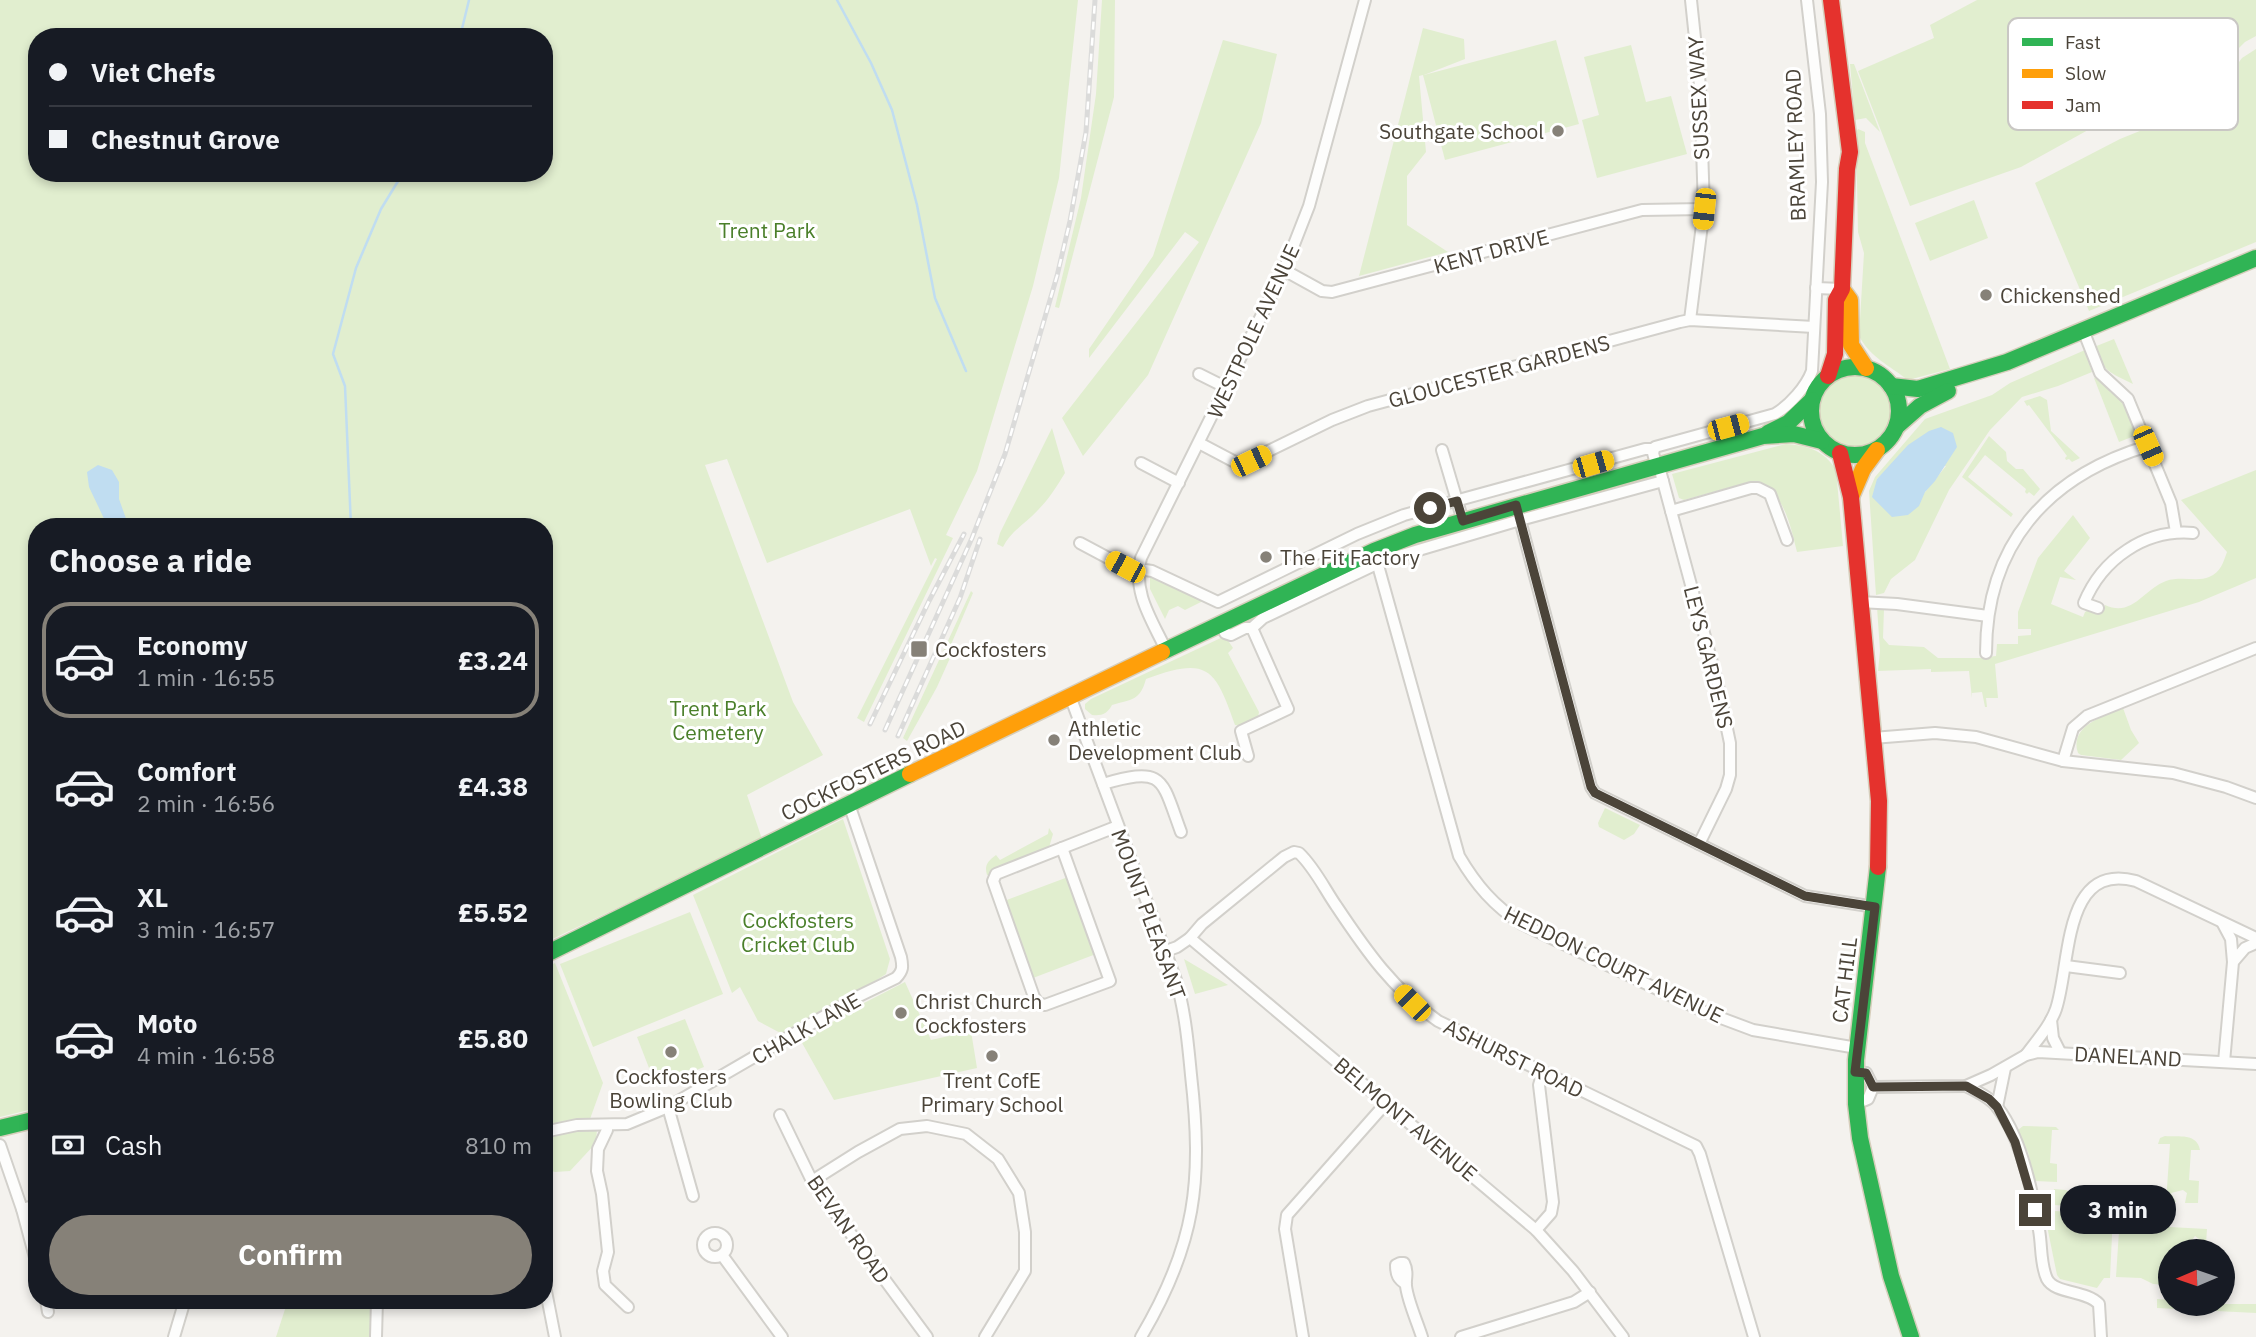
<!DOCTYPE html>
<meta charset="utf-8">
<style>
:root{--surface:#171b24;--page:#20242c;--text:#f1f3f6;--muted:#9ea1a6;--line:#363941;--accent:#868178}
body{margin:0;font-family:"IBM Plex Sans",sans-serif;background:var(--page);color:var(--text);height:100vh;display:flex;flex-direction:column;font-size:26px;white-space:nowrap}
*{box-sizing:border-box;margin:0}
p{font-size:23px;color:var(--muted)}
.icon{flex:none;width:38px;height:38px;fill:none;stroke:currentColor;stroke-width:2;stroke-linecap:round;stroke-linejoin:round}
.map{position:relative;flex:1;overflow:hidden}
.drawer{position:absolute;left:28px;top:518px;width:525px;height:791px;display:flex;flex-direction:column;background:var(--surface);border-radius:28px;box-shadow:0 4px 10px #0003}
.drawer>*{flex:none}
.top-card{position:absolute;left:28px;top:28px;width:525px;height:154px;border-radius:28px;box-shadow:0 4px 10px #0003;display:grid;align-content:center;height:154px;padding:0 21px;background:var(--surface)}
.needle{width:46px;rotate:268deg}
.controls{position:absolute;left:2158px;top:1239px;display:grid;gap:14px}
.controls a{display:grid;place-items:center;width:77px;height:77px;border-radius:50%;background:var(--surface);box-shadow:0 4px 10px #0003;font-size:35px}
.end{position:absolute;width:32px;height:32px;margin:-16px;border:9px solid #4b4439;background:#fff;box-shadow:0 0 0 4px #fff}
.from{border-radius:50%}
.bubble{position:absolute;height:49px;border-radius:24px;background:var(--surface);box-shadow:0 4px 10px #0003;font-size:23px;font-weight:700;line-height:49px;text-align:center}
.car{position:absolute;width:21px;height:42px;margin:-21px -10px;border-radius:9px;box-shadow:0 0 5px 2px #0007;background:linear-gradient(#f5c518 24%,#345 0 40%,#f5c518 0 76%,#345 0 86%,#f5c518 0)}
.top-card b{display:flex;align-items:center;gap:24px;height:66px;font-size:26px}
.top-card b+b{border-top:2px solid var(--line)}
.top-card i{width:18px;height:18px;background:var(--text)}
ul{padding:0;list-style:none}
li{display:flex;align-items:center;gap:21px;height:116px;margin:0 14px 10px;padding:0 7px;border:4px solid transparent;border-radius:28px}
li div{flex:1}
li b{display:block;font-size:26px}
li em{font-style:normal;font-weight:700}
li.active{border-color:var(--accent)}
li>.icon{width:63px;height:63px;stroke-width:1.5}
h2{padding:0 21px;font-size:32px;line-height:84px}
.pay{display:flex;align-items:center;gap:18px;height:77px;padding:0 21px;font-size:26px}
.pay p{margin-inline-start:auto}
.cta{display:flex;gap:14px;margin-top:auto;padding:14px 21px}
.cta a{flex:1;height:80px;border-radius:42px;background:var(--accent);color:#fff;font-size:28px;font-weight:700;line-height:80px;text-align:center}
.map>svg:first-child{display:block}
.green{fill:#e1eecf;fill-rule:evenodd}
.water{fill:#c0ddf1}
.lines{fill:none;stroke-linecap:round;stroke-linejoin:round}
.stream{stroke:#c0ddf1;stroke-width:2.5}
.street-casing{stroke:#d2d0cb;stroke-width:14}
.fast-casing{stroke:#d6cebb;stroke-width:19}
.slow-casing{stroke:#d6cebb;stroke-width:19}
.jam-casing{stroke:#d6cebb;stroke-width:19}
.street{stroke:#fdfdfc;stroke-width:10}
.fast{stroke:#30b455;stroke-width:16}
.slow{stroke:#ff9f0a;stroke-width:16}
.jam{stroke:#e5322d;stroke-width:16}
.rail-casing{stroke:#dbdbda;stroke-width:5}
.rail{stroke:#fff;stroke-width:2.5;stroke-dasharray:8;stroke-linecap:butt}
.route{stroke:#4b4439;stroke-width:9}
.poi-dot{fill:#868178;stroke:#fff;stroke-width:2.5}
.labels{text-anchor:middle;dominant-baseline:central;stroke-width:6;stroke-linejoin:round;paint-order:stroke}
.street-label{font-size:21px;fill:#4b4439;stroke:#fff}
.poi-label{font-size:21px;fill:#4b4439;stroke:#fff;text-anchor:start}
.park-label{font-size:21px;fill:#4a7f2a;stroke:#fff}
.key{fill:#fff;stroke:#c9c7c4;stroke-width:2}
.key-label{font-size:19px;fill:#4b4439}
</style>
<div class="map">
<svg width="2256" height="1337" viewBox="0 0 2256 1337">
<rect width="100%" height="100%" fill="#f4f2ee"/>
<g class="green">
<path d="M0,0H1078L1059,178L1033,286L977,471L946,535L953,538L864,722L857,718L937,559L935,558L931,566L910,509L767,563L727,459L705,465L793,702L823,755L747,795L762,839L544,943V527H37V1108L0,1117ZM37,37H544V173H37Z"/>
<polygon points="1102,0 1115,0 1114,97 1059,308 1055,307 1081,198 1096,94"/>
<polygon points="1977,0 2256,0 2256,36 2245,42 2211,76 2185,90 2117,114 2021,167 1910,206 1858,71 1934,38 1930,25"/>
<polygon points="1423,28 1464,39 1465,59 1424,75 1556,40 1579,124 1445,160 1423,75 1419,76 1426,152 1407,176 1407,225 1448,252 1359,276"/>
<polygon points="1223,40 1277,54 1261,123 1148,375 1083,456 1062,418 1199,242 1185,232 1089,358 1089,349 1153,256"/>
<polygon points="1631,45 1646,102 1671,96 1687,154 1597,178 1582,120 1599,115 1584,57"/>
<polygon points="2256,49 2256,242 2089,311 2035,183 2120,139 2194,109 2230,74 2242,58"/>
<polygon points="1850,64 1854,64 1880,132 1866,118 1855,120"/>
<path d="M1858,129L1865,132V143L1950,369L1908,380C1890,366 1870,357 1859,336L1864,253L1858,232L1856,132Z"/>
<polygon points="1974,200 1988,238 1930,261 1915,223"/>
<path d="M2114,339L2133,384C2111,373 2102,371 2094,347Z"/>
<path d="M2085,350L2092,372L2058,386L2022,397L1990,430L1949,490L1915,560L1891,579L1884,593L1876,595L1869,491L1875,477L1925,419L1992,395L2010,383ZM1893,463L1946,466L1925,492L1877,479Z"/>
<circle cx="1854" cy="412" r="37"/>
<polygon points="2094,378 2098,379 2122,402 2137,435 2119,442"/>
<polygon points="2040,396 2047,400 2051,431 2080,458 2072,462 2069,459 2066,460 2065,458 2067,456 2029,405 2027,406 2024,401"/>
<path d="M1052,428L1065,473C1057,486 1049,499 1038,510C1026,523 1011,531 1003,547L997,544L1000,533Z"/>
<polygon points="1989,436 2006,452 2007,461 2016,469 2023,469 2040,489 2034,496 2029,492 2027,494 2025,492 2026,489 1985,455 1968,477 2013,514 2011,517 1962,477"/>
<path d="M1786,444C1807,445 1825,451 1836,470L1843,546L1797,552C1790,524 1783,485 1749,482L1684,500L1679,498L1672,474Z"/>
<path d="M2256,470V578L2199,602L1995,664L1998,698H1986L1987,707H1985L1982,692L1972,693V698L1969,671L1931,672V669L1878,671L1880,651L1877,607L1884,609L1883,638L1889,645L1924,647L1938,658H1979L1996,656L1997,644H2018V636L2031,635V629H2018V612L2038,558L2073,515L2090,538L2064,571L2076,580L2060,577L2051,604L2083,617L2085,612L2090,609L2100,613L2105,605C2132,618 2144,589 2166,581C2180,576 2199,582 2209,577C2221,572 2223,563 2227,552L2181,500Z"/>
<polygon points="1153,576 1205,600 1185,610 1178,606 1169,610 1165,619 1150,589 1150,578"/>
<polygon points="971,591 973,593 947,654 950,658 937,687 907,741 903,738"/>
<path d="M1225,636L1233,648L1228,653L1259,712L1258,718L1244,726L1235,725C1215,668 1208,656 1146,679C1140,701 1132,699 1112,705C1107,714 1102,716 1092,715L1085,709V704L1091,699Z"/>
<path d="M2123,708L2131,730L2139,743L2121,760L2081,755L2078,753C2069,726 2103,716 2123,708Z"/>
<polygon points="1605,808 1640,825 1634,834 1624,840 1599,827 1598,823"/>
<polygon points="843,819 890,959 886,974 788,1037 758,1021 740,987 732,993 693,895"/>
<path d="M1049,828L1053,834L1048,851L991,876L987,875C984,865 988,861 996,855L1000,860L1048,834Z"/>
<polygon points="1068,877 1096,954 1033,978 1004,901"/>
<polygon points="690,912 723,994 593,1047 560,964"/>
<polygon points="1184,959 1228,985 1195,994"/>
<polygon points="555,963 603,1083 590,1119 544,1127 544,968"/>
<polygon points="905,982 931,1040 971,1031 977,1068 834,1100 801,1041 864,1003"/>
<polygon points="685,1019 704,1067 656,1086 637,1037"/>
<polygon points="2023,1126 2056,1127 2059,1130 2052,1130 2050,1163 2057,1164 2057,1182 2035,1181 2028,1152 2018,1135 2018,1130"/>
<polygon points="578,1128 597,1128 596,1143 570,1171 555,1172 544,1169 544,1135"/>
<path d="M2165,1136C2179,1137 2197,1133 2200,1150H2191L2189,1180L2199,1181L2198,1203H2185L2187,1193L2183,1190L2171,1193L2176,1202H2166L2170,1144H2158L2160,1138Z"/>
<polygon points="2054,1189 2066,1190 2074,1195 2074,1198 2115,1200 2115,1208 2053,1205"/>
<polygon points="2054,1211 2113,1214 2110,1278 2104,1278 2097,1288 2060,1279 2057,1275 2046,1221 2053,1221"/>
<polygon points="2120,1216 2168,1217 2169,1227 2207,1229 2206,1244 2195,1236 2192,1240 2190,1251 2170,1251 2170,1285 2153,1284 2141,1278 2116,1277"/>
<polygon points="2157,1299 2170,1300 2170,1304 2256,1304 2256,1313 2157,1308"/>
<polygon points="288,1300 372,1300 370,1337 276,1337"/>
</g>
<g class="water">
<polygon points="1941,427 1953,433 1957,447 1935,481 1925,492 1919,506 1908,515 1892,517 1872,497 1877,479 1908,445 1929,431"/>
<polygon points="98,465 112,470 119,482 119,499 129,527 108,527 89,487 87,472"/>
</g>
<g class="lines">
<g class="stream">
<polyline points="837,0 871,63 892,110 917,205 935,298 966,371"/>
<polyline points="460,37 469,0"/>
<polyline points="351,527 345,386 333,354 356,268 381,209 403,173"/>
</g>
<defs>
<g id="street">
<polyline points="1284,270 1322,291 1332,292 1642,210 1704,209"/>
<polyline points="1816,288 1842,289"/>
<polyline points="1690,320 1704,209 1700,86 1691,0"/>
<polyline points="2083,330 2100,373 2128,399 2171,503 2176,532"/>
<polyline points="1199,374 1227,388"/>
<polyline points="1199,443 1235,462 1244,463 1332,420 1368,406 1680,322 1690,320 1814,327"/>
<polyline points="1442,450 1463,521"/>
<polyline points="1141,463 1179,483"/>
<path d="M1657,468L1653,453L1655,447L1775,414C1790,405 1806,387 1812,371L1822,182L1820,114L1807,0"/>
<polyline points="1661,474 1717,681 1730,743 1730,775 1726,789 1699,844"/>
<polyline points="1516,505 1591,787 1595,793 1805,896 1875,907"/>
<polyline points="1671,511 1751,488 1758,488 1770,494 1787,540"/>
<polyline points="1080,543 1125,567 1152,571 1218,602 1357,534 1404,515 1645,449 1653,449"/>
<path d="M1374,551L1459,856C1476,885 1494,906 1522,924L1705,1012L1753,1030L1857,1048"/>
<polyline points="1859,602 1897,604 1988,616"/>
<path d="M2098,608L2084,603C2102,559 2145,529 2193,533"/>
<polyline points="1221,624 1225,633 1231,635 1245,628 1252,628 1263,618 1385,560 1520,520 1663,481"/>
<path d="M1166,650C1152,620 1132,592 1141,558L1284,270L1309,206L1365,0"/>
<path d="M1986,653C1986,545 2047,476 2148,446"/>
<path d="M1070,696L1176,980C1185,1011 1188,1043 1191,1075C1203,1181 1196,1244 1141,1337"/>
<polyline points="1873,738 1935,733 1976,737 2063,761 2173,773 2226,787 2256,798"/>
<polyline points="1248,756 1241,731 1288,709 1252,628"/>
<polyline points="2063,761 2073,728 2087,716 2256,648"/>
<path d="M1103,784C1165,766 1161,778 1181,832"/>
<polygon points="1062,848 1110,981 1045,1005 1038,1003 1034,997 993,881 996,874"/>
<polyline points="1062,848 1118,826"/>
<polyline points="2223,924 2231,939 2233,962"/>
<path d="M1190,938L1202,924L1284,857L1294,852L1299,853C1315,868 1325,890 1337,907C1367,952 1393,989 1438,1021L1696,1146L1700,1154L1754,1337"/>
<polyline points="1166,951 1177,947 1190,938 1536,1230 1573,1271 1623,1337"/>
<polyline points="2066,966 2120,973"/>
<polyline points="2051,1020 2053,1038 2060,1052"/>
<path d="M2026,1055C2037,1040 2050,1026 2056,1009C2071,964 2062,861 2136,881L2256,938"/>
<polyline points="2224,1062 2233,962 2245,948 2256,943"/>
<polyline points="1855,1072 1866,1073 1873,1087 1868,1099 1856,1104"/>
<path d="M1966,1086C1977,1092 1990,1097 1997,1107C2021,1136 2033,1194 2039,1230C2042,1246 2040,1264 2047,1279C2055,1294 2086,1290 2099,1304L2101,1337"/>
<polyline points="1873,1087 1966,1086 1991,1075 2026,1055 2038,1052 2256,1064"/>
<polyline points="668,1107 693,1196"/>
<polyline points="1997,1107 2005,1068"/>
<polyline points="780,1115 812,1181 927,1337"/>
<polyline points="607,1125 607,1130 598,1149 597,1171 602,1194 608,1252 603,1271 605,1285 628,1307"/>
<path d="M544,1132L577,1125L627,1124L668,1107L859,996L896,978C903,971 903,967 901,957L849,804"/>
<polyline points="0,1145 22,1209 37,1265"/>
<polyline points="812,1181 858,1152 900,1129 927,1126 966,1134 998,1159 1019,1193 1025,1232 1025,1271 985,1337"/>
<polyline points="22,1209 37,1205"/>
<polyline points="1536,1230 1551,1213 1553,1202 1539,1085 1543,1072"/>
<circle cx="715" cy="1245" r="12"/>
<polyline points="722,1255 782,1337"/>
<polyline points="544,1281 555,1337"/>
<path d="M1406,1284C1398,1279 1396,1275 1396,1265L1400,1263H1404C1409,1273 1405,1277 1406,1286C1408,1302 1417,1321 1422,1337"/>
<polyline points="46,1300 48,1312"/>
<polyline points="174,1337 185,1300"/>
<polyline points="376,1337 377,1300"/>
<polyline points="1303,1337 1285,1229 1287,1215 1387,1102"/>
<polyline points="1461,1337 1574,1302 1590,1292"/>
</g>
<g id="fast">
<circle cx="1855" cy="411" r="44"/>
<polyline points="1891,386 1918,389 2007,362 2256,258"/>
<polyline points="1896,427 1920,406 1948,391"/>
<polyline points="1768,433 1788,423 1812,400"/>
<polyline points="1162,652 1374,551 1415,535 1763,436 1794,434 1822,441"/>
<polyline points="1878,867 1856,1060 1856,1104 1860,1138 1891,1276 1911,1337"/>
<polyline points="544,955 910,774"/>
<polyline points="0,1128 37,1119"/>
</g>
<g id="slow">
<polyline points="1842,289 1850,300 1851,345 1866,368"/>
<polyline points="1851,497 1863,469 1877,450"/>
<polyline points="910,774 1162,652"/>
</g>
<g id="jam">
<polyline points="1828,376 1835,354 1836,300 1842,289 1847,169 1850,152 1831,0"/>
<polyline points="1840,453 1851,497 1879,801 1878,867"/>
</g>
</defs>
<use href="#street" class="street-casing"/>
<use href="#fast" class="fast-casing"/>
<use href="#slow" class="slow-casing"/>
<use href="#jam" class="jam-casing"/>
<use href="#street" class="street"/>
<use href="#fast" class="fast"/>
<use href="#slow" class="slow"/>
<use href="#jam" class="jam"/>
<defs>
<g id="rail">
<polyline points="870,724 929,601 964,534"/>
<polyline points="885,730 972,538 1005,454 1057,276 1070,221 1086,132 1095,0"/>
<polyline points="898,736 960,598 980,539"/>
</g>
</defs>
<use href="#rail" class="rail-casing"/>
<use href="#rail" class="rail"/>
</g>
<g class="lines">
<polyline class="route" points="1430,508 1457,501 1463,521 1516,505 1591,787 1595,793 1805,896 1875,907 1855,1072 1866,1073 1873,1087 1966,1086 1989,1099 1997,1107 2015,1142 2035,1210"/>
</g>
<g class="poi-dot">
<circle cx="1558" cy="131" r="7"/>
<circle cx="1986" cy="295" r="7"/>
<circle cx="1266" cy="557" r="7"/>
<rect x="910" y="640" width="18" height="18" rx="3.5"/>
<circle cx="1054" cy="740" r="7"/>
<circle cx="901" cy="1013" r="7"/>
<circle cx="671" cy="1052" r="7"/>
<circle cx="992" cy="1056" r="7"/>
</g>
<g class="labels">
<g class="street-label">
<text transform="translate(1698 98) rotate(-93)">SUSSEX WAY</text>
<text transform="translate(1795 145) rotate(-92)">BRAMLEY ROAD</text>
<text transform="translate(1491 251) rotate(-15)">KENT DRIVE</text>
<text transform="translate(1253 331) rotate(-65)">WESTPOLE AVENUE</text>
<text transform="translate(1499 371) rotate(-15)">GLOUCESTER GARDENS</text>
<text transform="translate(1709 657) rotate(76)">LEYS GARDENS</text>
<text transform="translate(873 770) rotate(-26)">COCKFOSTERS ROAD</text>
<text transform="translate(1149 914) rotate(70)">MOUNT PLEASANT</text>
<text transform="translate(1614 964) rotate(26)">HEDDON COURT AVENUE</text>
<text transform="translate(1844 980) rotate(-83)">CAT HILL</text>
<text transform="translate(806 1028) rotate(-30)">CHALK LANE</text>
<text transform="translate(2128 1056) rotate(3)">DANELAND</text>
<text transform="translate(1514 1058) rotate(26)">ASHURST ROAD</text>
<text transform="translate(1406 1119) rotate(40)">BELMONT AVENUE</text>
<text transform="translate(849 1229) rotate(55)">BEVAN ROAD</text>
</g>
<g class="poi-label">
<text x="1544" y="131" text-anchor="end">Southgate School</text>
<text x="2000" y="295">Chickenshed</text>
<text x="1280" y="557">The Fit Factory</text>
<text x="935" y="649">Cockfosters</text>
<text x="1068" y="728">Athletic<tspan x="1068" dy="24">Development Club</tspan></text>
<text x="915" y="1001">Christ Church<tspan x="915" dy="24">Cockfosters</tspan></text>
<text x="671" y="1076" text-anchor="middle">Cockfosters<tspan x="671" dy="24">Bowling Club</tspan></text>
<text x="992" y="1080" text-anchor="middle">Trent CofE<tspan x="992" dy="24">Primary School</tspan></text>
</g>
<g class="park-label">
<text x="767" y="230">Trent Park</text>
<text x="718" y="708">Trent Park<tspan x="718" dy="24">Cemetery</tspan></text>
<text x="798" y="920">Cockfosters<tspan x="798" dy="24">Cricket Club</tspan></text>
</g>
</g>
<rect x="2008" y="18" width="230" height="112" rx="10" class="key"/>
<rect x="2022" y="38" width="31" height="8" fill="#30b455"/>
<rect x="2022" y="69" width="31" height="9" fill="#ff9f0a"/>
<rect x="2022" y="101" width="31" height="8" fill="#e5322d"/>
<g class="key-label">
<text x="2065" y="49">Fast</text>
<text x="2065" y="80">Slow</text>
<text x="2065" y="112">Jam</text>
</g>
</svg>
<div class="controls">
<a><svg class="needle" viewBox="-14 -14 28 28"><path d="M0-13l5 13h-10z" fill="#e53935"/><path d="M0 13l5-13h-10z" fill="#9ea1a6"/></svg></a>
</div>
<i class="end from" style="left:1430px;top:508px"></i>
<i class="end" style="left:2035px;top:1210px"></i>
<div class="bubble" style="left:2060px;top:1185px;width:116px">3 min</div>
<i class="car" style="left:1704px;top:209px;rotate:186deg"></i>
<i class="car" style="left:1728px;top:427px;rotate:75deg"></i>
<i class="car" style="left:2148px;top:446px;rotate:156deg"></i>
<i class="car" style="left:1251px;top:461px;rotate:64deg"></i>
<i class="car" style="left:1593px;top:464px;rotate:74deg"></i>
<i class="car" style="left:1125px;top:567px;rotate:298deg"></i>
<i class="car" style="left:1412px;top:1003px;rotate:315deg"></i>
<div class="top-card">
<b><i class="from"></i>Viet Chefs</b>
<b><i></i>Chestnut Grove</b>
</div>
<section class="drawer">
<h2>Choose a ride</h2>
<ul>
<li class="active"><svg class="icon" aria-label="car" viewBox="0 0 24 24"><path d="M5 17H2v-5l4-1 3-4h7l3 4 3 1v5h-3M9 17h6M6 11h13"/><circle cx="7" cy="17" r="2"/><circle cx="17" cy="17" r="2"/></svg><div><b>Economy</b><p>1 min · 16:55</p></div><em>£3.24</em></li>
<li><svg class="icon" aria-label="car" viewBox="0 0 24 24"><path d="M5 17H2v-5l4-1 3-4h7l3 4 3 1v5h-3M9 17h6M6 11h13"/><circle cx="7" cy="17" r="2"/><circle cx="17" cy="17" r="2"/></svg><div><b>Comfort</b><p>2 min · 16:56</p></div><em>£4.38</em></li>
<li><svg class="icon" aria-label="car" viewBox="0 0 24 24"><path d="M5 17H2v-5l4-1 3-4h7l3 4 3 1v5h-3M9 17h6M6 11h13"/><circle cx="7" cy="17" r="2"/><circle cx="17" cy="17" r="2"/></svg><div><b>XL</b><p>3 min · 16:57</p></div><em>£5.52</em></li>
<li><svg class="icon" aria-label="car" viewBox="0 0 24 24"><path d="M5 17H2v-5l4-1 3-4h7l3 4 3 1v5h-3M9 17h6M6 11h13"/><circle cx="7" cy="17" r="2"/><circle cx="17" cy="17" r="2"/></svg><div><b>Moto</b><p>4 min · 16:58</p></div><em>£5.80</em></li>
</ul>
<div class="pay"><svg class="icon" aria-label="cash" viewBox="0 0 24 24"><path d="M3 7h18v10H3z"/><circle cx="12" cy="12" r="2"/></svg>Cash<p>810 m</p></div>
<div class="cta"><a>Confirm</a></div>
</section>
</div>
